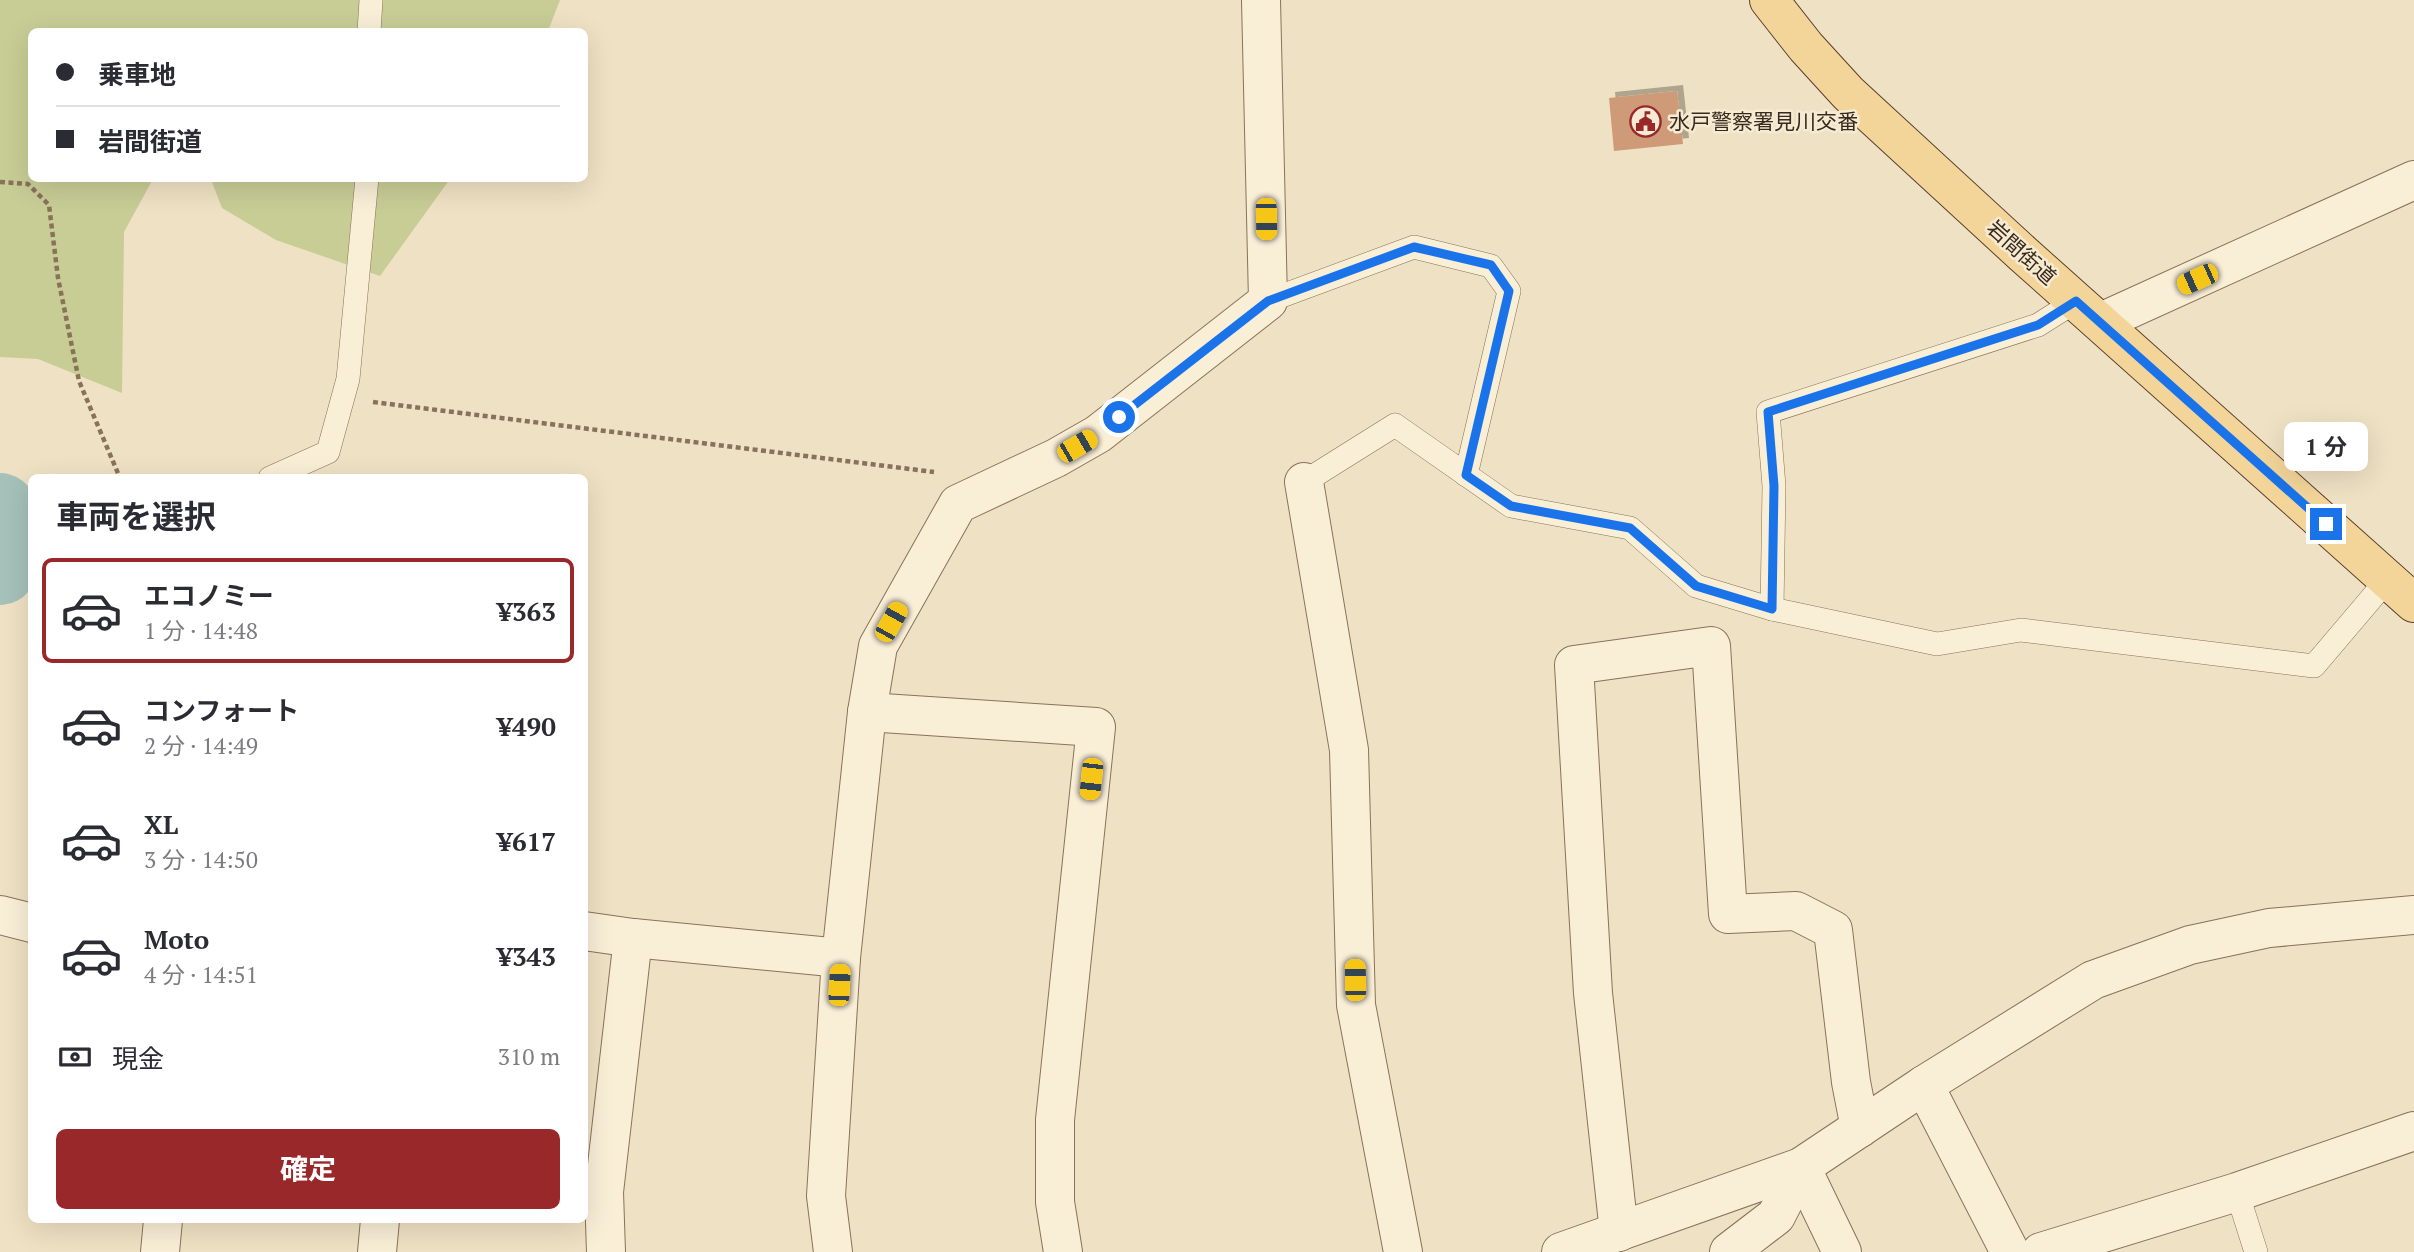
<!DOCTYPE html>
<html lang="ja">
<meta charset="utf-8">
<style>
:root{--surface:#fff;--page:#f7f7f7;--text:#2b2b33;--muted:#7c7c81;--line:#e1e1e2;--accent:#99282b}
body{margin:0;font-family:"PT Serif","Noto Sans JP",serif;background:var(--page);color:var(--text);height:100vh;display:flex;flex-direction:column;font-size:26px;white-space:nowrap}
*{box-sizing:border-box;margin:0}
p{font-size:23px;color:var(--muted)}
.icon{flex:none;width:38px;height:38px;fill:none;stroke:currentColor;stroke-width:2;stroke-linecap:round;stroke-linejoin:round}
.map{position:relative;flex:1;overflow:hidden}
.details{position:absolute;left:28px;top:474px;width:560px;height:749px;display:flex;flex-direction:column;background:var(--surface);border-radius:10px;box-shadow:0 7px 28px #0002}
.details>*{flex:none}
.guide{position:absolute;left:28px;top:28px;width:560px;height:154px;border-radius:10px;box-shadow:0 7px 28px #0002;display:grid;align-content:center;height:154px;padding:0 28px;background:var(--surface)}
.end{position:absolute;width:32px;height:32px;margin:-16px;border:9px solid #1a73e8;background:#fff;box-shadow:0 0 0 4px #fff}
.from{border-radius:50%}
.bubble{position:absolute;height:49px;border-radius:10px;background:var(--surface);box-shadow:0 7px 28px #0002;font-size:23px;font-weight:700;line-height:49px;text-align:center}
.car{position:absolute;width:21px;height:42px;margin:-21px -10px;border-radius:9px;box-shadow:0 0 5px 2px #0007;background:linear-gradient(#f5c518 24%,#345 0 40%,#f5c518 0 76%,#345 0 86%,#f5c518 0)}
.guide b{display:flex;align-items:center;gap:24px;height:66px;font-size:26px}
.guide b+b{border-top:2px solid var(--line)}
.guide i{width:18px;height:18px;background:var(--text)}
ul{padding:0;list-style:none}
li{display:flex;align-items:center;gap:21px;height:105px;margin:0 14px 10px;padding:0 14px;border:4px solid transparent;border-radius:10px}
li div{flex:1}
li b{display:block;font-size:26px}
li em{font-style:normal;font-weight:700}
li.active{border-color:var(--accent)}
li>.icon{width:63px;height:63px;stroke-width:1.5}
h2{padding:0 28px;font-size:32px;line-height:84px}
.pay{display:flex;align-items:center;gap:18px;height:77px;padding:0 28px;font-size:26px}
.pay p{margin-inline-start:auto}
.action{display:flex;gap:14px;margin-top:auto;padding:14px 28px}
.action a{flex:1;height:80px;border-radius:10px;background:var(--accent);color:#fff;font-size:28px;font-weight:700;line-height:80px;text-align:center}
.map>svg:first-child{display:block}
.green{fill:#c8cd96}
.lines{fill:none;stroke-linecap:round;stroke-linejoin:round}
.river{stroke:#a5c1b9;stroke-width:74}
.building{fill:#ce9a78;filter:url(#shadow)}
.service-casing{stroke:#897259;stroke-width:24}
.minor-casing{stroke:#897259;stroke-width:40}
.primary-casing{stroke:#57402e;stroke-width:40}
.path{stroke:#897259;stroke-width:4.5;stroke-dasharray:5 3.5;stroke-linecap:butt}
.service{stroke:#f9eed6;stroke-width:23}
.minor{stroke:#f9eed6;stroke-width:38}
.primary{stroke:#f3d59a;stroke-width:38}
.route{stroke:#1a73e8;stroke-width:9}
.labels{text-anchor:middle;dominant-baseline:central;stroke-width:5;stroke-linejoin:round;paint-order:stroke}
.poi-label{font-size:21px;fill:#392a1e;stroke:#f6ebd2;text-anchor:start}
.street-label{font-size:21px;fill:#392a1e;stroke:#f6ebd2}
</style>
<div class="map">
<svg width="2414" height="1252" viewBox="0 0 2414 1252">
<defs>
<filter id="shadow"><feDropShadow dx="6" dy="-6" stdDeviation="0" flood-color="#0004"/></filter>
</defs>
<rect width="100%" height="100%" fill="#efe1c3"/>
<g class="green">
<polygon points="0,0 560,0 548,31 32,32 32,178 153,179 124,232 122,393 38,359 0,357"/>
<polygon points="186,179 450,179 380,276 276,240 222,208 212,182"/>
</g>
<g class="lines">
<polyline class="river" points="0,510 5,552 0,568"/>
</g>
<polygon class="building" points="1677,91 1683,144 1614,151 1609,98"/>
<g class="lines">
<defs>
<g id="service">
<polyline points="369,32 371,0"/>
<polyline points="1268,301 1414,247 1491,266 1509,291 1466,475"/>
<polyline points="270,478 328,452 348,379 367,178"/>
<polyline points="1304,482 1395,425 1511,506 1630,528 1696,586 1772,609 1937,644 2021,630 2314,666 2387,580"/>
<polyline points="1772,609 1774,486 1768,412 2038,325 2076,301"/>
<polyline points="2237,1192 2256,1252"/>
</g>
<g id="minor">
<polyline points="2101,322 2414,180"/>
<polyline points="1304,482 1349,750 1356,1005 1403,1252"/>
<polyline points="867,712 1096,727 1055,1120 1055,1202 1063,1252"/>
<polyline points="0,915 32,923"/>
<polyline points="584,931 633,938 841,958"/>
<polyline points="1924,1085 2010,1252"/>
<polyline points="1801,1167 1842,1252"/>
<polyline points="1619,1232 1593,993 1574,665 1711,646 1728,914 1796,911 1833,930 1851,1082 1860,1128"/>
<polyline points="160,1252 163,1220"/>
<polyline points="377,1252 380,1220"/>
<polyline points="606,1252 604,1192 633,938"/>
<polyline points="833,1252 826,1196 841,958 867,712 878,646 958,504 1056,458 1098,434 1268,301 1261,0"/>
<polyline points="1561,1252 1801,1167 1924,1085 2093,980 2190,945 2269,928 2414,915"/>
<polyline points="1729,1252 1776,1216 1801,1167"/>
<polyline points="2041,1252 2237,1192 2414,1131"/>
</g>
<polyline id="primary" points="1769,0 1806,47 1848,93 2023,254 2414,603"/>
</defs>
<use href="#service" class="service-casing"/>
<use href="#minor" class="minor-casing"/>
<use href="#primary" class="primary-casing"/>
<g class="path">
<polyline points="0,182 28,184 49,205 58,278 79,381 120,478"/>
<polyline points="373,402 934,472"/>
</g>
<use href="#service" class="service"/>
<use href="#minor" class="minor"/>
<use href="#primary" class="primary"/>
</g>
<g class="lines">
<polyline class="route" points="1119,417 1268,301 1414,247 1491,265 1509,291 1466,475 1511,506 1630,528 1696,586 1772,609 1774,486 1768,412 2038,325 2076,301 2326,524"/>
</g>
<defs>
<symbol id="civic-ring" viewBox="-11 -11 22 22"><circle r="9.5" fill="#f6ebd2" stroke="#99282b" stroke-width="1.5"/><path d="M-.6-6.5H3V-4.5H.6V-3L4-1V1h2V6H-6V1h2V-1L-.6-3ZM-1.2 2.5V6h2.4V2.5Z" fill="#99282b"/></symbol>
</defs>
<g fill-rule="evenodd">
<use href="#civic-ring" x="1628" y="104" width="35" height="35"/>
</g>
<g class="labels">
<g class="poi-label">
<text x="1669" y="121">水戸警察署見川交番</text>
</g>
<g class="street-label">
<text transform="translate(2022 252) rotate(42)">岩間街道</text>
</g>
</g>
</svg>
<i class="end from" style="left:1119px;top:417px"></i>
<i class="end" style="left:2326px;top:524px"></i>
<div class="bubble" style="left:2284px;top:422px;width:84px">1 分</div>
<i class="car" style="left:1266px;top:219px;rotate:179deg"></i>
<i class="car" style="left:2197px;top:279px;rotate:246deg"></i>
<i class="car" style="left:1077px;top:446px;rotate:60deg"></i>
<i class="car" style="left:891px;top:622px;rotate:29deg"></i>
<i class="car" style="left:1091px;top:779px;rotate:186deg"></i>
<i class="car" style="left:1355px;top:980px;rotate:359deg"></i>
<i class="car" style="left:839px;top:985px;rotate:3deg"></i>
<div class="guide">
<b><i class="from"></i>乗車地</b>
<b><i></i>岩間街道</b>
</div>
<section class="details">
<h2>車両を選択</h2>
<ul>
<li class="active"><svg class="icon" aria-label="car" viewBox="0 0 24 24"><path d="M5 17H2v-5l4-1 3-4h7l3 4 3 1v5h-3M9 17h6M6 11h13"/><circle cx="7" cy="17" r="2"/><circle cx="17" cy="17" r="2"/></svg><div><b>エコノミー</b><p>1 分 · 14:48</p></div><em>¥363</em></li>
<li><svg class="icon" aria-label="car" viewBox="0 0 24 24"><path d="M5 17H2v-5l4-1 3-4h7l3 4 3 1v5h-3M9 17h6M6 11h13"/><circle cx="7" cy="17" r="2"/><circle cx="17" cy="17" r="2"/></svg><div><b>コンフォート</b><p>2 分 · 14:49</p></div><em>¥490</em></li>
<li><svg class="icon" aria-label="car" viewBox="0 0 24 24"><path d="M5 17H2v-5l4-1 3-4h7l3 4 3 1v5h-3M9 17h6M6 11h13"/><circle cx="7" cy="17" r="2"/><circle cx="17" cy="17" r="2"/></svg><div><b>XL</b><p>3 分 · 14:50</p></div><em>¥617</em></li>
<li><svg class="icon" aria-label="car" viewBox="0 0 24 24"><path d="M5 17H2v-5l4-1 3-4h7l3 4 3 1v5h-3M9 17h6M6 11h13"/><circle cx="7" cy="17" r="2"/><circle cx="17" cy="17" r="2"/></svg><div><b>Moto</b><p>4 分 · 14:51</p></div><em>¥343</em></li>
</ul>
<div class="pay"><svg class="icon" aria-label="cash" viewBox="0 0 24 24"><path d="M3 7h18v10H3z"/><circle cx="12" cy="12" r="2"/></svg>現金<p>310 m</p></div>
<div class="action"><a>確定</a></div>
</section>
</div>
